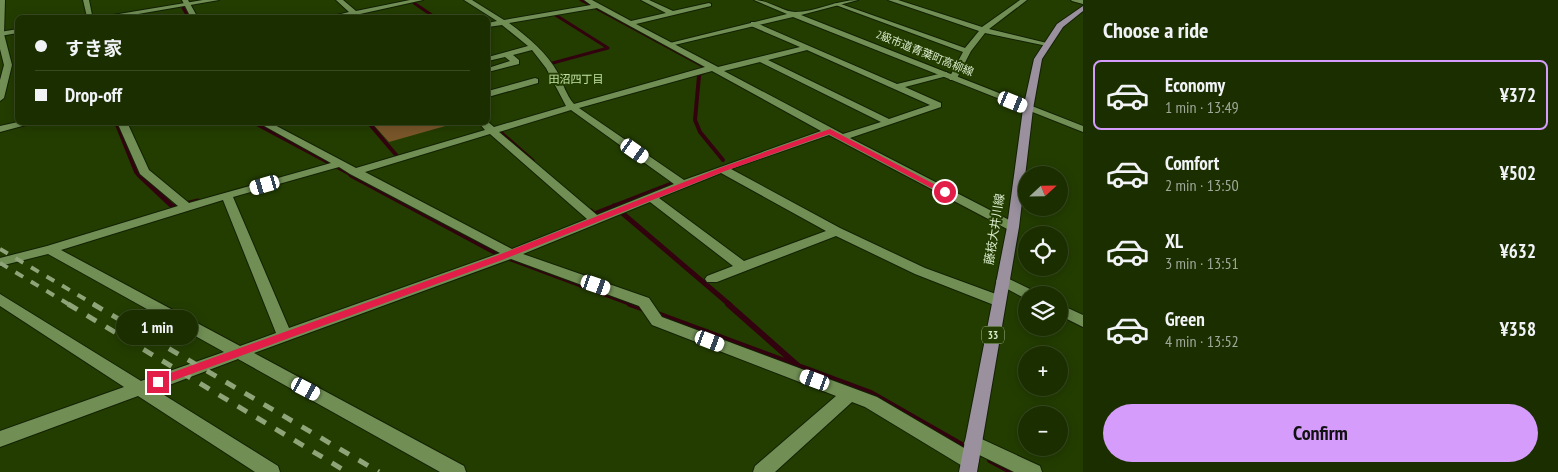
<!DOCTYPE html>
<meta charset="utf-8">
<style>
:root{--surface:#1a2e00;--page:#273a0f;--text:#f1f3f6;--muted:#9fa899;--line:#384a22;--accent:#d59cfb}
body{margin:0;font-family:"PT Sans Narrow","Noto Sans JP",sans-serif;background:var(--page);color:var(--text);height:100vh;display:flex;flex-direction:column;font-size:19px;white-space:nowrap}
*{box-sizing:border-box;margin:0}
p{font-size:16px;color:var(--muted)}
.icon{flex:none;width:28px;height:28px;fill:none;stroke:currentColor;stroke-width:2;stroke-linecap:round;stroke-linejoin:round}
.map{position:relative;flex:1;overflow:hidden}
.details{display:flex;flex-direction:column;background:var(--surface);width:475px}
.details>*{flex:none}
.guide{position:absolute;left:15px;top:15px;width:475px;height:110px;border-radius:8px;box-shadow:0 2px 12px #0003,0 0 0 1px var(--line);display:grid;align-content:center;height:110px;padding:0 20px;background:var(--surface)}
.needle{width:32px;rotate:68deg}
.fabs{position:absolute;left:1018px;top:166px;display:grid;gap:10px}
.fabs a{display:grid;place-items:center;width:50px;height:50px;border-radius:50%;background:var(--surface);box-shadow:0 2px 12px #0003,0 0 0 1px var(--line);font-size:25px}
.end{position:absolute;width:22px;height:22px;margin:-11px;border:6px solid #e11d48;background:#fff;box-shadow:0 0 0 2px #fff}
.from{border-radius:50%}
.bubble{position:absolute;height:35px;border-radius:18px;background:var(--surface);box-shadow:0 2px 12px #0003,0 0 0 1px var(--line);font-size:16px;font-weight:800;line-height:35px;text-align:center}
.car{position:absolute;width:15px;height:30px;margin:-15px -8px;border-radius:6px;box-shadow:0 0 4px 1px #0007;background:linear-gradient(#fff 24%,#345 0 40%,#fff 0 76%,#345 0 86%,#fff 0)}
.guide b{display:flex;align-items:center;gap:18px;height:48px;font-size:19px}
.guide b+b{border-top:1px solid var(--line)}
.guide i{width:12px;height:12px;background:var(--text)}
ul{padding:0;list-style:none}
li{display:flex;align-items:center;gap:15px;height:70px;margin:0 10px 8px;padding:0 10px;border:2px solid transparent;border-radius:8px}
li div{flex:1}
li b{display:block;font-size:19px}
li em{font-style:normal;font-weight:800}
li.selected{border-color:var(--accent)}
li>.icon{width:45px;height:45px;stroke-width:1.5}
h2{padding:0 20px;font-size:22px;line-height:60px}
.action{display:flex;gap:10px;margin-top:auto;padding:10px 20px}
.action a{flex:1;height:58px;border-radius:30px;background:var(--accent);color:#111;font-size:20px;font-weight:800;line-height:58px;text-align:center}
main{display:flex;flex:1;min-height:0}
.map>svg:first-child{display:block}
.green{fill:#79562a}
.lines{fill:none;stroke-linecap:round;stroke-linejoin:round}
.stream-far3{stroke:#32030f;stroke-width:3}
.stream-far2{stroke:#32030f;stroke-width:4}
.stream-far1{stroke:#32030f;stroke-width:5}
.stream{stroke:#32030f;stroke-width:6}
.minor-casing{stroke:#132104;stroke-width:2}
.tertiary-casing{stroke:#132104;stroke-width:2}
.primary-casing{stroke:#132104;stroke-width:2}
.minor{fill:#718f55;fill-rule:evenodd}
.tertiary{fill:#718f55;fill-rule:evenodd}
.primary{fill:#9a909e;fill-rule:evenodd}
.rail-far1{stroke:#8fa479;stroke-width:4;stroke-dasharray:9 9;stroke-linecap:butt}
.rail{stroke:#8fa479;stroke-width:5;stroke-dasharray:11 11;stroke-linecap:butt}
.route{fill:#e11d48}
.labels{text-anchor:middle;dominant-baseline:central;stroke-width:4;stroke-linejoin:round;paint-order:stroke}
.far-street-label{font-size:11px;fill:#d8e9ca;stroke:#233d00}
.far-neighbourhood-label{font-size:11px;fill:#c1e2a4;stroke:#233d00}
.shield{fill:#233d00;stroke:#a2b58d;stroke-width:1}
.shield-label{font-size:11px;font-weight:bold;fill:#d8e9ca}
.street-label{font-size:12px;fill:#d8e9ca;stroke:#233d00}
</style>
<main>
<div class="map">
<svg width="1083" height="472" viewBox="0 0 1083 472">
<rect width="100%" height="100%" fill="#233d00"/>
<polygon class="green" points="372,123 456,123 389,142"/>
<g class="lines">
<g class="stream-far3">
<polyline points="581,0 710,70 699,75 699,77"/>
<polyline points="414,3 436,18"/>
<polyline points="183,8 189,18"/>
<polyline points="551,66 549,64 608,48 554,14"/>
</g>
<g class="stream-far2">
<polyline points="699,76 695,120 700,132 723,160"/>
<polyline points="116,122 136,172 140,176"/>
<polyline points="253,122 354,176"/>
<polyline points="368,122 397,156"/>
<polyline points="500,132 533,161"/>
</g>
<g class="stream-far1">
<polyline points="139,175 173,207 198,201"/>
<polyline points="351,175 498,254 634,305"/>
<polyline points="614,206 730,305"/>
<polyline points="591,211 594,214 674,183"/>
</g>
<g class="stream">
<polyline points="630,304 644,309"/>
<polyline points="728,304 797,365"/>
<polyline points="655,313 871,393 969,449"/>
<polyline points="990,460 1012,472"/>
</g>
<defs>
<g id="minor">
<polygon points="0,0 5,0 4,34 12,65 4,98 0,101 0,80 4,65 0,49"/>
<polygon points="83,0 89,0 92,15 95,18 87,17"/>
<polygon points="182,0 188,0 198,18 191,18"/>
<polygon points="336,0 343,0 356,11 410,0 423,0 360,14 363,18 355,18 353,15 325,18 349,12"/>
<path d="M464,0H472L504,20L591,5L584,0H592L631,21L666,13L641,0H649L673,11L709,3L711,4V6L636,24L718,67L800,47L751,26V22H754L897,84L947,72V76L905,87L941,103V107L850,138L1017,224L1019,227L1017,230H1009L829,135L731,169L840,228L925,268L1004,297L1006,301L1004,305H994L915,274L836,236L717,282H707L705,279L707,276L733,266L650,202L523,254L649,298L662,317L877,397L976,455L979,461L976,467L970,469L964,467L865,407L852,402L775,472H753L755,466L836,396L652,325L639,306L511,259L254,353L464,466L466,472H440L238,359L156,390L278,466L280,472H255L138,396L0,447V431L124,387L0,306V294L141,381L224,352L48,254L0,266V258L47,246L178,206L140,174L117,122H127L149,170L189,203L331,163L257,122H269L356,168L485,130L478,122H488L494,127L566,106L546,68L532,50L513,55L519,60V64L488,72V68L510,61L505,57L488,61V57L528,46L502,25L488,27V23L497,21ZM597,8L705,67L574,104C566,95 563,83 558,73C547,53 528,37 509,23ZM807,50L930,105L889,119L768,60ZM760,62L881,122L843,134L724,71ZM712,71L821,131L684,180L579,108ZM571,110L674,184L597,215L499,132ZM490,134L587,219L512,249L365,172ZM339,167L350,174L500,253L289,328L233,197ZM721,173L826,231L744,261L659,198ZM223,200L276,333L240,346L61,250Z"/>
<polygon points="888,0 898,0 982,27 1020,0 1027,0 989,29 1051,44 1047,46 985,33 971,51 956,80 950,80 949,78 963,52 833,4 838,3 965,48 979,31"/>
<polygon points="1071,0 1083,0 1083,4 1072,1"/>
<polygon points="535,78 538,79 538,83 488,97 488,91"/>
<polygon points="18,122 37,122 0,132 0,126"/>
<polygon points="1003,276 1036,292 1038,295 1026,295 1026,299 998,284 996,281 998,278"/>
<polygon points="1059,304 1083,315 1083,327 1059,315"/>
<polygon points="973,435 1040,466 1042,472 1014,472 967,449 964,443 967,437"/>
</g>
<g id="tertiary">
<polygon points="203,0 219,0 115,18 95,18"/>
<path d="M754,0C769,0 783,12 795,12C816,12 836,0 858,0L801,15L1083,126V132L793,17L670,46L666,44L787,14Z"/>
<polygon points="18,29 18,33 0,36 0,32"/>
</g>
<polygon id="primary" points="1083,6 1083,11 1063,27 1042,59 1033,109 1019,227 977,472 959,472 1007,227 1023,109 1034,59 1057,24"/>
</defs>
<use href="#minor" class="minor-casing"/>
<use href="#tertiary" class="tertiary-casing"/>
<use href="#primary" class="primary-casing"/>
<use href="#minor" class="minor"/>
<use href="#tertiary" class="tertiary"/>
<use href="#primary" class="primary"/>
<g class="rail-far1">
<polyline points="0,249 95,305"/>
<polyline points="0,263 70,305"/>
</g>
<g class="rail">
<polyline points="68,304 347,472"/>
<polyline points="93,304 379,472"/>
</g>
</g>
<polygon class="route" points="830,129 949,192 943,194 829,134 725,171 502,260 161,385 158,386 152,382 154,379 496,256 720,168"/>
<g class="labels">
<g class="far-street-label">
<text transform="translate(925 53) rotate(22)">2級市道青葉町高柳線</text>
</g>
<g class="far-neighbourhood-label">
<text x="576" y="79">田沼四丁目</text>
</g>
<rect class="shield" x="982" y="326.5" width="22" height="17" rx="4"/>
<g class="shield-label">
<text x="993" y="335">33</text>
</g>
<g class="street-label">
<text transform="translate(994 229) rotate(-81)">藤枝大井川線</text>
</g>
</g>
</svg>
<div class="fabs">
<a><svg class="needle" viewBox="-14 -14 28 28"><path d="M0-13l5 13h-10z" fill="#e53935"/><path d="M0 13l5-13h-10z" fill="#9fa899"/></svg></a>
<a><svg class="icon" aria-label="locate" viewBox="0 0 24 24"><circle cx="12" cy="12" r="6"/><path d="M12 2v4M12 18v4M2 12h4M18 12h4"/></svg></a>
<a><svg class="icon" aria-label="layers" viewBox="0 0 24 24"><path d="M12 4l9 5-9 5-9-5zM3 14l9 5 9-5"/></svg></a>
<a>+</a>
<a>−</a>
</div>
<i class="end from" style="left:945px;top:192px"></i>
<i class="end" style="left:158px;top:382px"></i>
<div class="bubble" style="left:116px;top:310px;width:82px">1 min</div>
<i class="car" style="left:1013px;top:102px;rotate:112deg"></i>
<i class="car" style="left:635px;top:151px;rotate:125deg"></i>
<i class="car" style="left:265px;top:185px;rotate:254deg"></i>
<i class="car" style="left:596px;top:285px;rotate:109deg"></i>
<i class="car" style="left:710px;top:341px;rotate:111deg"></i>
<i class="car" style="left:815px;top:380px;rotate:290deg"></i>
<i class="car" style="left:306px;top:389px;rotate:118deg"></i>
<div class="guide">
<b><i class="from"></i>すき家</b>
<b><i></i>Drop-off</b>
</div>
</div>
<section class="details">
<h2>Choose a ride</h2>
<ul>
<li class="selected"><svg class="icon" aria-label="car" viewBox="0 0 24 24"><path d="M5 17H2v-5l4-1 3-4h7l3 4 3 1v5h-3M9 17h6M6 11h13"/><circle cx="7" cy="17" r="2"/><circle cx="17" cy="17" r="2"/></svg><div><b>Economy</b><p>1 min · 13:49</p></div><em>¥372</em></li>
<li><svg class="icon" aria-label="car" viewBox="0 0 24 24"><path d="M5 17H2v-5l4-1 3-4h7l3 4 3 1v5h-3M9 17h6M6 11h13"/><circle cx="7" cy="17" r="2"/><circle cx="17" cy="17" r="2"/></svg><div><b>Comfort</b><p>2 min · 13:50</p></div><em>¥502</em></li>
<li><svg class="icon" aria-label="car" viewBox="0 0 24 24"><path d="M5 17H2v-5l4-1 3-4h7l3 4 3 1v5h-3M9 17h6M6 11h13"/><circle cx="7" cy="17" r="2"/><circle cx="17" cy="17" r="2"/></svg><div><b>XL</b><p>3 min · 13:51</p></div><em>¥632</em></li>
<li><svg class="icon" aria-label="car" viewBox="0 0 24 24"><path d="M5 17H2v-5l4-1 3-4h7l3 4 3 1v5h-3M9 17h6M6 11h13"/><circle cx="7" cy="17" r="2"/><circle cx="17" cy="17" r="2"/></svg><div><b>Green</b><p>4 min · 13:52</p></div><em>¥358</em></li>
</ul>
<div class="action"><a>Confirm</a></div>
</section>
</main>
